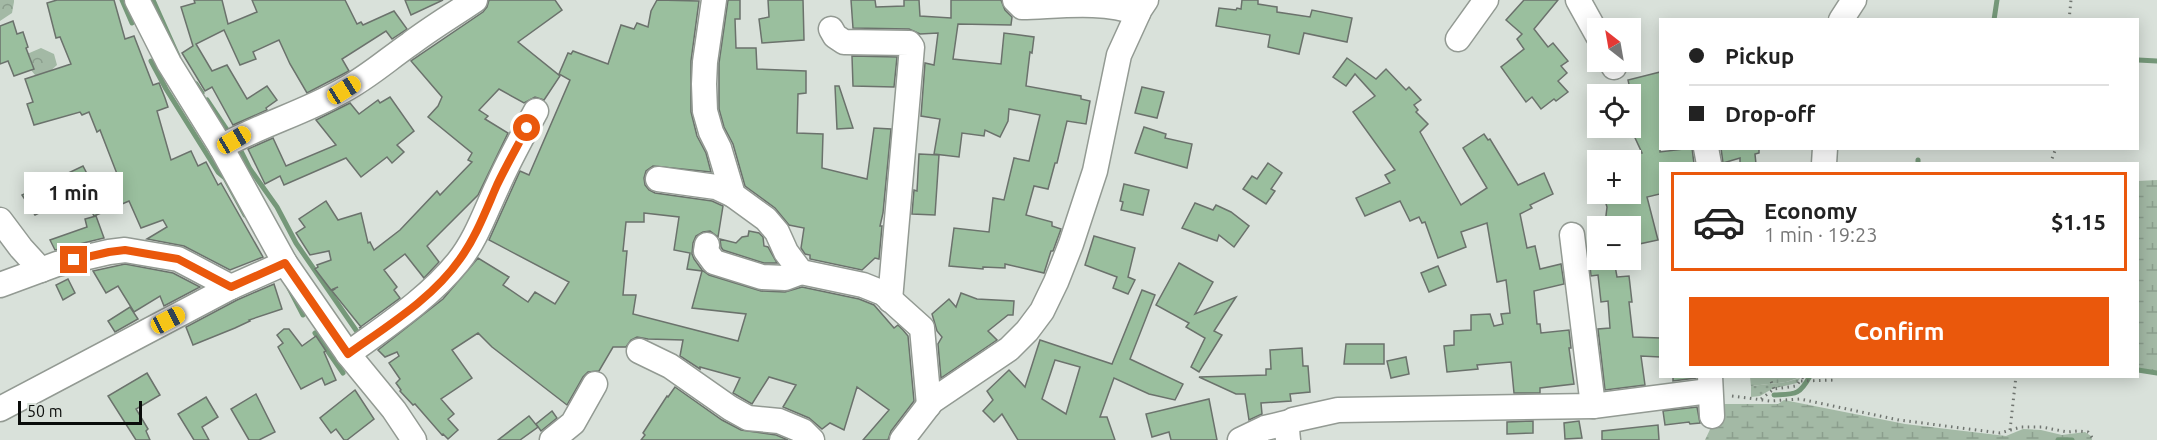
<!DOCTYPE html>
<meta charset="utf-8">
<style>
:root{--surface:#fff;--page:#f2f2f2;--text:#222;--muted:#767676;--line:#e0e0e0;--accent:#ea580c}
body{margin:0;font-family:Ubuntu,sans-serif;background:var(--page);color:var(--text);height:100vh;display:flex;flex-direction:column;font-size:22px;white-space:nowrap}
*{box-sizing:border-box;margin:0}
p{font-size:20px;color:var(--muted)}
.icon{flex:none;width:33px;height:33px;fill:none;stroke:currentColor;stroke-width:2;stroke-linecap:round;stroke-linejoin:round}
.map{position:relative;flex:1;overflow:hidden}
.panel{position:absolute;left:1659px;top:162px;width:480px;height:216px;display:flex;flex-direction:column;background:var(--surface);border-radius:0px;box-shadow:0 3px 15px #0003}
.panel>*{flex:none}
.banner{position:absolute;left:1659px;top:18px;width:480px;height:132px;border-radius:0px;box-shadow:0 3px 15px #0003;display:grid;align-content:center;height:132px;padding:0 30px;background:var(--surface)}
.needle{width:39px;rotate:329deg}
.fabs{position:absolute;left:1587px;top:18px;display:grid;gap:12px}
.fabs a{display:grid;place-items:center;width:54px;height:54px;border-radius:0px;background:var(--surface);box-shadow:0 3px 15px #0003;font-size:30px}
.scale{position:absolute;left:18px;bottom:15px;width:124px;box-sizing:border-box;padding-left:6px;border:3px solid #0a0c0a;border-top:0;font-size:16px;line-height:21px;white-space:nowrap;color:#0a0c0a;-webkit-text-stroke:4px #d9e1da;paint-order:stroke}
.end{position:absolute;width:27px;height:27px;margin:-14px;border:8px solid #ea580c;background:#fff;box-shadow:0 0 0 3px #fff}
.from{border-radius:50%}
.bubble{position:absolute;height:42px;border-radius:0px;background:var(--surface);box-shadow:0 3px 15px #0003;font-size:20px;font-weight:700;line-height:42px;text-align:center}
.car{position:absolute;width:18px;height:36px;margin:-18px -9px;border-radius:8px;box-shadow:0 0 4px 2px #0007;background:linear-gradient(#f5c518 24%,#345 0 40%,#f5c518 0 76%,#345 0 86%,#f5c518 0)}
.banner b{display:flex;align-items:center;gap:21px;height:57px;font-size:22px}
.banner b+b{border-top:2px solid var(--line)}
.banner i{width:15px;height:15px;background:var(--text)}
ul{padding:10px 0 0;list-style:none}
li{display:flex;align-items:center;gap:18px;height:99px;margin:0 12px 9px;padding:0 18px;border:3px solid transparent;border-radius:0px}
li div{flex:1}
li b{display:block;font-size:22px}
li em{font-style:normal;font-weight:700}
li.current{border-color:var(--accent)}
li>.icon{width:54px;height:54px;stroke-width:1.5}
.primary-button{display:flex;gap:12px;margin-top:auto;padding:12px 30px}
.primary-button a{flex:1;height:69px;border-radius:0px;background:var(--accent);color:#fff;font-size:24px;font-weight:700;line-height:69px;text-align:center}
.map>svg:first-child{display:block}
.grass{fill:url(#grass-dots)}
.forest{fill:url(#forest-crowns)}
.wetland{fill:url(#wetland-marsh)}
.lines{fill:none;stroke-linecap:round;stroke-linejoin:round}
.stream{stroke:#759879;stroke-width:5}
.building{fill:#9abf9e;stroke:#6b726c;stroke-width:1.5;fill-rule:evenodd}
.minor-casing{stroke:#939a93;stroke-width:27}
.path{stroke:#707570;stroke-width:3;stroke-dasharray:1.5 4.5;stroke-linecap:butt}
.minor{stroke:#fff;stroke-width:24}
.route{stroke:#ea580c;stroke-width:8}
</style>
<div class="map">
<svg width="2157" height="440" viewBox="0 0 2157 440">
<defs>
<pattern id="grass-dots" width="8" height="8" patternUnits="userSpaceOnUse" patternTransform="scale(1.5)"><rect width="8" height="8" fill="#a3b9a5"/><path d="M2 2h.1M6 6h.1" fill="none" stroke="#8b9e8d" stroke-width="1.8" stroke-linecap="round"/></pattern>
<pattern id="forest-crowns" width="20" height="18" patternUnits="userSpaceOnUse" patternTransform="scale(1.5)"><rect width="20" height="18" fill="#a3b9a5"/><path d="M2 6a3 3 0 1 1 6 0M12 15a3 3 0 1 1 6 0" fill="none" stroke="#8b9e8d"/></pattern>
<pattern id="wetland-marsh" width="20" height="14" patternUnits="userSpaceOnUse" patternTransform="scale(1.5)"><rect width="20" height="14" fill="#a3b9a5"/><path d="M1 5h8M5 5V1M11 12h8M15 12V8" fill="none" stroke="#8b9e8d"/></pattern>
</defs>
<rect width="100%" height="100%" fill="#d9e1da"/>
<polygon class="grass" points="1800,378 1797,383 1772,389 1760,396 1751,397 1751,386 1786,382"/>
<g class="forest">
<polygon points="0,0 14,0 14,2 12,13 0,21"/>
<polygon points="41,48 54,54 57,65 46,75 35,75 26,64 27,54"/>
</g>
<g class="wetland">
<polygon points="2157,180 2157,373 2138,370 2138,181"/>
<polygon points="1750,377 1750,376 1801,377 1786,382 1751,386"/>
<polygon points="1784,400 1905,424 2006,436 2023,429 2041,430 2062,435 2085,432 2091,436 2092,440 1705,440 1722,404 1778,404"/>
</g>
<g class="lines">
<g class="stream">
<polyline points="122,0 132,23"/>
<polyline points="153,0 178,56"/>
<polyline points="1994,20 1997,0"/>
<polyline points="2138,60 2157,61"/>
<polyline points="151,61 166,89 218,172 225,178 245,215"/>
<polyline points="196,84 202,93"/>
<polyline points="207,100 231,136"/>
<polyline points="238,145 250,169 277,207 296,243 360,336"/>
<polyline points="1918,160 1918,164"/>
<polyline points="289,288 303,315"/>
<polyline points="315,333 343,373"/>
<polyline points="2138,370 2157,373"/>
<path d="M1774,395C1795,394 1799,396 1810,376"/>
<polyline points="2058,440 2072,440"/>
</g>
</g>
<g class="building">
<polygon points="57,0 114,0 125,39 134,36 153,85 159,83 165,98 168,107 157,111 171,160 191,151 198,166 206,162 218,185 221,183 263,257 230,270 184,246 147,239 167,227 163,220 141,228 129,201 94,216 82,192 35,215 22,195 83,166 95,189 119,179 100,130 97,132 89,112 82,115 80,112 34,125 27,104 33,102 25,79 71,64 60,37 56,38 47,3"/>
<polygon points="194,0 222,0 228,24 257,12 252,0 345,0 357,24 361,22 363,25 394,11 407,29 392,39 386,31 342,59 349,71 307,93 290,64 279,40 253,52 256,59 240,65 224,30 196,44 212,71 227,65 247,99 267,86 277,100 266,108 267,110 233,125 212,87 205,91 182,53 193,46 181,7 195,3"/>
<polygon points="405,0 443,0 411,15"/>
<polygon points="489,0 555,0 562,10 518,42 560,76 544,100 535,97 524,103 499,89 479,110 488,116 485,119 508,133 478,195 427,246 439,262 424,278 405,254 384,270 397,287 394,290 400,298 359,328 361,327 332,291 338,287 331,290 315,269 318,267 317,265 331,260 329,251 310,255 296,233 305,227 299,219 326,201 338,220 361,213 368,243 370,242 374,250 400,230 437,191 440,195 472,162 468,160 472,153 428,117 438,106 442,97 411,61 483,12 487,7"/>
<path d="M657,0L699,1L691,61V112L697,136L706,153L711,172L653,166L646,171L644,178L645,185L649,190L655,193L712,201L723,206L718,237L710,231L703,232L696,236L693,243L692,254L694,259L702,270L709,275L761,291L785,292L802,287L859,299L874,305L894,328L898,325L903,330L908,336L914,401L891,431L888,440H863L889,410L857,387L844,430L830,423L822,429L809,418L783,407L796,385L769,377L752,404L733,393L740,378L700,367V369L680,356L683,340L648,339L637,337L631,340L626,347H613L599,371L588,372L583,377L567,405L492,347L478,333L452,350L472,378L441,399L454,414L448,419L458,430L448,439L443,434L442,435L415,404L413,405L400,391L401,390L396,383L400,379L389,363L399,356L397,352L385,357L378,350L443,299L478,258L509,277L503,285L528,302L535,292L555,304L569,282L489,240L520,171L529,175L570,80L559,74L568,53L571,54L573,51L608,64L621,25L634,29L637,23L648,27L651,11ZM644,213L679,217L674,250L690,253L687,269L702,271L692,308L746,314L738,341L633,314L636,295H623L627,251H623L626,222H644Z"/>
<polygon points="728,0 740,0 740,19 735,19 736,48 756,48 757,69 806,71 806,93 798,94 797,133 823,134 822,168 867,179 874,128 891,129 883,213 880,226 882,226 879,259 875,258 862,270 810,259 810,255 805,254 801,248 804,228 789,225 775,208 745,186 733,144 724,127 719,109 719,63"/>
<polygon points="768,0 803,0 804,40 762,43 759,19 769,17"/>
<polygon points="851,0 875,0 876,7 904,6 904,0 919,0 920,16 951,18 951,0 1001,0 1005,10 1012,17 1011,25 958,24 953,59 1001,64 1004,33 1034,37 1032,53 1030,52 1026,86 1081,96 1081,99 1090,101 1086,124 1067,121 1057,163 1055,163 1048,189 1034,186 1026,215 1052,222 1052,226 1061,229 1053,251 1051,251 1044,273 1005,264 1005,268 983,267 983,269 949,266 954,228 989,232 993,198 1004,200 1014,158 1029,161 1040,115 1009,109 1008,121 1000,137 985,130 984,136 962,133 959,157 934,154 940,119 921,116 925,63 934,65 938,33 920,34 909,29 853,28"/>
<polygon points="1242,0 1258,0 1258,4 1277,7 1277,12 1310,17 1312,10 1352,18 1347,42 1304,33 1299,54 1268,47 1270,35 1216,26 1219,8 1236,10 1237,8 1241,9"/>
<polygon points="1524,0 1558,0 1534,29 1548,47 1553,43 1568,61 1561,66 1567,73 1558,81 1568,92 1556,101 1554,99 1541,109 1532,97 1526,102 1501,67 1524,49 1517,39 1522,34 1506,20"/>
<polygon points="13,21 17,34 23,32 28,47 26,48 34,69 14,76 8,61 0,64 0,26"/>
<polygon points="852,56 897,57 894,87 853,86"/>
<polygon points="1347,58 1376,79 1386,69 1406,90 1409,87 1421,100 1414,105 1418,110 1416,112 1428,124 1420,132 1461,205 1487,188 1463,148 1484,134 1488,140 1490,139 1518,185 1544,173 1553,194 1530,205 1532,208 1520,214 1527,248 1535,246 1540,269 1561,264 1564,284 1534,291 1537,324 1540,324 1541,333 1569,330 1571,348 1569,348 1574,384 1540,388 1540,393 1514,393 1511,362 1477,365 1478,369 1447,372 1444,346 1454,345 1454,331 1471,330 1471,315 1490,314 1494,326 1503,324 1501,314 1510,313 1506,280 1497,282 1487,223 1461,232 1466,247 1438,258 1425,222 1422,223 1419,217 1410,221 1400,201 1365,216 1356,198 1390,183 1385,175 1395,170 1353,112 1375,96 1355,74 1346,86 1333,77"/>
<polygon points="1660,72 1660,152 1692,148 1694,164 1660,164 1660,194 1647,197 1658,240 1639,244 1635,226 1605,224 1607,207 1603,194 1630,194 1630,155 1642,153 1630,127 1630,108 1634,107 1628,80"/>
<polygon points="835,86 839,86 853,128 837,129"/>
<polygon points="1142,87 1164,92 1157,118 1135,113"/>
<polygon points="390,97 414,131 397,145 404,152 392,163 387,157 361,177 346,158 284,185 280,176 265,184 248,149 273,138 286,166 336,145 316,120 350,103 359,114 378,100 380,103"/>
<polygon points="1144,127 1166,134 1165,138 1192,144 1187,168 1135,153"/>
<polygon points="1721,148 1759,148 1759,153 1755,154 1756,164 1740,164 1740,158 1723,163"/>
<polygon points="919,154 939,155 935,215 912,214 914,190 917,191"/>
<polygon points="1268,163 1282,173 1271,189 1275,191 1266,204 1243,189 1252,176 1257,179"/>
<polygon points="1124,184 1149,190 1143,215 1121,210 1123,202 1120,201"/>
<polygon points="1195,203 1213,210 1216,205 1231,212 1249,226 1234,247 1219,235 1217,241 1182,228"/>
<polygon points="96,216 104,238 55,250 50,240 87,227 85,219"/>
<polygon points="749,231 759,233 763,237 764,246 768,247 777,263 764,263 723,250 721,247 720,239 736,243 742,237 748,236"/>
<polygon points="1094,236 1135,248 1128,277 1135,280 1128,294 1113,288 1117,277 1085,265"/>
<polygon points="1598,255 1598,260 1614,260 1617,277 1629,276 1632,302 1629,302 1633,337 1660,338 1660,357 1641,356 1645,385 1605,390 1598,329 1610,328 1608,301 1601,302 1598,275 1591,276 1589,256"/>
<polygon points="1179,263 1213,282 1195,314 1236,297 1214,331 1222,335 1199,372 1191,367 1205,338 1186,327 1189,323 1156,305"/>
<polygon points="125,264 173,273 200,287 164,306 160,296 134,312 118,286 106,293 93,271"/>
<polygon points="1438,266 1446,285 1429,292 1421,273"/>
<polygon points="68,279 75,293 63,300 56,285"/>
<polygon points="274,284 282,309 249,320 250,321 235,328 193,345 186,327 237,300"/>
<path d="M1142,290L1155,295L1130,359L1183,384L1175,400L1149,394L1114,378L1100,417H1107L1115,440H1018L1002,414L994,422L983,411L993,400L987,391L1009,370L1025,387L1040,340L1112,364ZM1055,360L1080,367L1066,414L1042,399Z"/>
<polygon points="961,293 977,299 1014,301 1013,315 1008,315 988,331 997,340 941,378 938,344 942,337 937,331 932,314 949,299 956,307"/>
<polygon points="130,307 138,319 115,332 108,321"/>
<polygon points="284,329 289,329 302,346 316,336 326,351 324,352 336,380 325,385 322,378 301,389 278,347 283,343 277,335"/>
<polygon points="1346,344 1384,344 1384,364 1344,364"/>
<polygon points="1302,348 1303,366 1308,366 1310,392 1290,394 1291,401 1261,403 1262,414 1249,420 1245,394 1236,394 1199,377 1266,375 1266,369 1271,369 1270,350"/>
<polygon points="1406,357 1409,374 1391,378 1387,361"/>
<polygon points="147,373 160,395 136,409 148,429 146,431 150,440 136,440 108,396"/>
<polygon points="1673,376 1696,376 1696,378 1673,381"/>
<polygon points="675,387 722,420 741,430 776,435 788,440 641,440 645,435 643,433 667,396 668,397"/>
<polygon points="355,390 374,419 347,440 344,440 336,429 331,433 320,418"/>
<polygon points="256,394 275,432 259,440 249,440 231,409"/>
<polygon points="206,397 218,417 202,427 209,440 194,440 178,414"/>
<polygon points="1209,399 1217,440 1171,440 1169,432 1152,437 1146,414"/>
<polygon points="1697,407 1700,423 1690,424 1689,422 1665,425 1663,411"/>
<polygon points="552,411 557,418 541,431 536,424"/>
<polygon points="529,416 538,427 520,440 498,440"/>
<polygon points="1533,421 1533,433 1507,434 1507,422"/>
<polygon points="1579,421 1582,438 1565,439 1564,423"/>
<polygon points="1658,425 1659,440 1602,440 1602,431"/>
</g>
<g class="lines">
<defs>
<g id="minor">
<polyline points="137,0 169,63 221,147 285,263 348,354 394,410 414,440"/>
<polyline points="714,0 705,62 704,84 705,111 711,132 719,148 733,195 766,219 777,232 786,252 801,272 863,285 883,293 922,328 929,405"/>
<path d="M1015,0L1022,7C1061,6 1102,0 1138,13"/>
<polyline points="1578,0 1598,36"/>
<polyline points="1841,20 1854,0"/>
<polyline points="831,29 835,36 844,42 909,43 912,47 890,300"/>
<polyline points="1458,39 1486,0"/>
<polyline points="1611,62 1614,67"/>
<path d="M221,147C260,125 303,113 342,91C367,78 387,60 410,44C431,28 453,15 475,0"/>
<polyline points="1706,148 1709,164"/>
<polyline points="1824,164 1825,148"/>
<polyline points="658,179 716,187 733,195"/>
<polyline points="0,220 21,248 41,270"/>
<polyline points="1572,235 1593,406"/>
<polyline points="707,245 706,251 714,262 762,277 785,278 801,272"/>
<polyline points="0,285 57,264 109,252 125,250 178,259 231,287"/>
<polyline points="639,351 670,366 730,408 748,418 779,421 803,431 812,440"/>
<path d="M348,354C386,326 428,299 458,262C476,240 486,210 498,185C509,160 523,135 536,111"/>
<polyline points="1710,376 1712,416"/>
<polyline points="0,409 231,287 285,263"/>
<polyline points="552,440 573,423 595,384"/>
<polyline points="902,440 932,401 1009,349 1027,331 1042,311 1056,282 1071,244 1095,171 1119,55 1140,9 1146,0"/>
<polyline points="1240,440 1265,428 1290,422"/>
<path d="M1288,440C1287,432 1286,425 1293,420L1338,410L1593,406L1709,391"/>
</g>
</defs>
<use href="#minor" class="minor-casing"/>
<g class="path">
<polyline points="2069,20 2071,0"/>
<polyline points="2050,164 2056,148"/>
<polyline points="1769,376 1774,389"/>
<polyline points="1801,381 1837,380"/>
<polyline points="1732,396 1770,401 1800,399 1899,420 2000,433 2021,427 2042,427 2067,432 2078,431 2088,432 2094,440"/>
<polyline points="1761,399 1774,389 1796,386 1804,376"/>
<polyline points="2010,430 2016,376"/>
</g>
<use href="#minor" class="minor"/>
</g>
<g class="lines">
<path class="route" d="M74,260L109,252L125,250L154,255L178,259L231,287L285,263L348,354C387,326 432,299 460,259C476,237 486,210 497,185C506,166 517,147 527,128"/>
</g>
</svg>
<div class="fabs">
<a><svg class="needle" viewBox="-14 -14 28 28"><path d="M0-13l5 13h-10z" fill="#e53935"/><path d="M0 13l5-13h-10z" fill="#767676"/></svg></a>
<a><svg class="icon" aria-label="locate" viewBox="0 0 24 24"><circle cx="12" cy="12" r="6"/><path d="M12 2v4M12 18v4M2 12h4M18 12h4"/></svg></a>
<a>+</a>
<a>−</a>
</div>
<div class="scale">50 m</div>
<i class="end from" style="left:527px;top:128px"></i>
<i class="end" style="left:74px;top:260px"></i>
<div class="bubble" style="left:24px;top:172px;width:99px">1 min</div>
<i class="car" style="left:344px;top:90px;rotate:58deg"></i>
<i class="car" style="left:234px;top:140px;rotate:60deg"></i>
<i class="car" style="left:168px;top:320px;rotate:62deg"></i>
<div class="banner">
<b><i class="from"></i>Pickup</b>
<b><i></i>Drop-off</b>
</div>
<section class="panel">
<ul>
<li class="current"><svg class="icon" aria-label="car" viewBox="0 0 24 24"><path d="M5 17H2v-5l4-1 3-4h7l3 4 3 1v5h-3M9 17h6M6 11h13"/><circle cx="7" cy="17" r="2"/><circle cx="17" cy="17" r="2"/></svg><div><b>Economy</b><p>1 min · 19:23</p></div><em>$1.15</em></li>
</ul>
<div class="primary-button"><a>Confirm</a></div>
</section>
</div>
